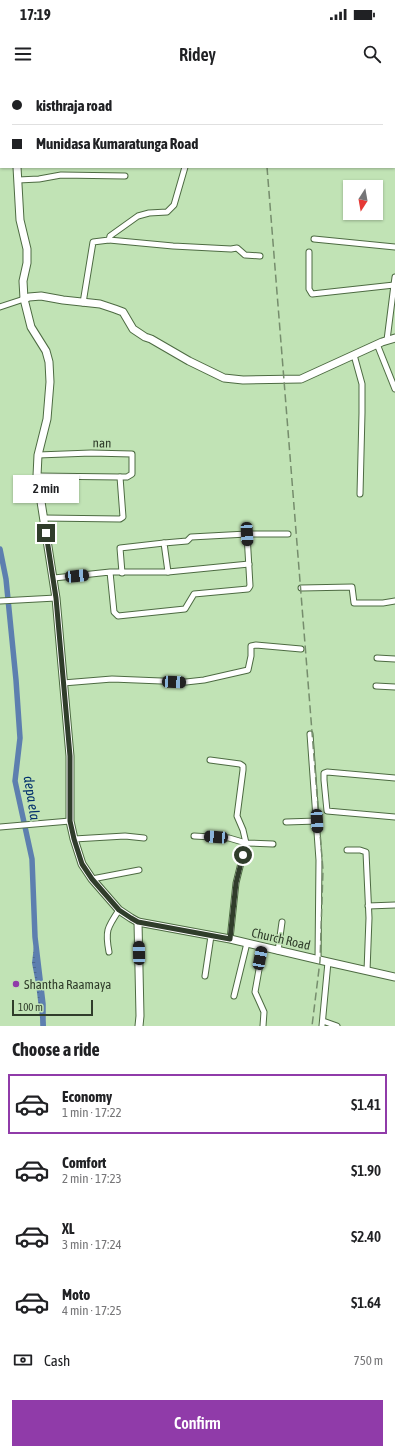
<!DOCTYPE html>
<meta charset="utf-8">
<style>
:root{--surface:#fff;--page:#f6f6f6;--text:#202124;--muted:#757577;--line:#e0e0e0;--accent:#903ba9}
body{margin:0;font-family:"Asap Condensed",sans-serif;background:var(--page);color:var(--text);height:100vh;display:flex;flex-direction:column;font-size:15px;white-space:nowrap}
*{box-sizing:border-box;margin:0}
p{font-size:13px;color:var(--muted)}
.icon{flex:none;width:22px;height:22px;fill:none;stroke:currentColor;stroke-width:2;stroke-linecap:round;stroke-linejoin:round}
.map{position:relative;height:946px;overflow:hidden}
.sheet{display:flex;flex-direction:column;background:var(--surface);flex:1}
.sheet>*{flex:none}
.guide{position:absolute;left:0px;top:0px;width:395px;height:88px;box-shadow:0 1px 3px #0004;display:grid;align-content:center;height:88px;padding:0 12px;background:var(--surface)}
.needle{width:26px;rotate:191deg}
.fabs{position:absolute;left:343px;top:100px;display:grid;gap:8px}
.fabs a{display:grid;place-items:center;width:40px;height:40px;border-radius:0px;background:var(--surface);box-shadow:0 1px 3px #0004;font-size:20px}
.scale{position:absolute;left:12px;bottom:10px;width:81px;box-sizing:border-box;padding-left:4px;border:2px solid #303d2b;border-top:0;font-size:11px;line-height:14px;white-space:nowrap;color:#303d2b;-webkit-text-stroke:3px #c1e3b5;paint-order:stroke}
.end{position:absolute;width:18px;height:18px;margin:-9px;border:5px solid #303d2b;background:#fff;box-shadow:0 0 0 2px #fff}
.from{border-radius:50%}
.bubble{position:absolute;height:28px;border-radius:0px;background:var(--surface);box-shadow:0 1px 3px #0004;font-size:13px;font-weight:600;line-height:28px;text-align:center}
.car{position:absolute;width:12px;height:24px;margin:-12px -6px;border-radius:5px;box-shadow:0 0 3px 1px #0007;background:linear-gradient(#222 24%,#8ab4d8 0 40%,#222 0 76%,#8ab4d8 0 86%,#222 0)}
.guide b{display:flex;align-items:center;gap:14px;height:38px;font-size:15px}
.guide b+b{border-top:1px solid var(--line)}
.guide i{width:10px;height:10px;background:var(--text)}
ul{padding:0;list-style:none}
li{display:flex;align-items:center;gap:12px;height:60px;margin:0 8px 6px;padding:0 4px;border:2px solid transparent;border-radius:0px}
li div{flex:1}
li b{display:block;font-size:15px}
li em{font-style:normal;font-weight:600}
li.on{border-color:var(--accent)}
li>.icon{width:36px;height:36px;stroke-width:1.5}
h2{padding:0 12px;font-size:18px;line-height:48px}
.pay{display:flex;align-items:center;gap:10px;height:44px;padding:0 12px;font-size:15px}
.pay p{margin-inline-start:auto}
.primary-button{display:flex;gap:8px;margin-top:auto;padding:8px 12px}
.primary-button a{flex:1;height:46px;border-radius:0px;background:var(--accent);color:#fff;font-size:16px;font-weight:600;line-height:46px;text-align:center}
.status{display:flex;justify-content:space-between;align-items:center;height:28px;padding:0 20px;background:var(--surface);direction:ltr}
.status svg{height:11px;fill:currentColor}
header{display:flex;justify-content:space-between;align-items:center;height:52px;padding:0 12px;background:var(--surface);font-size:18px;font-weight:600}
.map>svg:first-child{display:block}
.water{fill:url(#water-rules)}
.lines{fill:none;stroke-linecap:round;stroke-linejoin:round}
.canal{stroke:#5d7faf;stroke-width:5.5}
.street-casing{stroke:#4d6b42;stroke-width:7}
.secondary-casing{stroke:#4d6b42;stroke-width:9}
.street{stroke:#fff;stroke-width:5}
.secondary{stroke:#fff;stroke-width:7}
.rail{stroke:#768d6d;stroke-width:1.5;stroke-dasharray:8 4;stroke-linecap:butt}
.route{stroke:#303d2b;stroke-width:5}
.poi-dot{fill:#903ba9;stroke:#c1e3b5;stroke-width:1.5}
.labels{text-anchor:middle;dominant-baseline:central;stroke-width:3;stroke-linejoin:round;paint-order:stroke}
.street-label{font-size:13px;fill:#303d2b;stroke:#c1e3b5}
.poi-label{font-size:13px;fill:#303d2b;stroke:#c1e3b5;text-anchor:start}
.water-label{font-size:14px;font-style:italic;fill:#02306c;stroke:#c1e3b5}
</style>
<div class="status"><b>17:19</b><svg viewBox="0 0 49 12"><path d="M0 12V9h3v3zM5 12V6h3v6zM10 12V3h3v9zM15 12V0h3v12zM26 1h20v11H26zM47 4h2v5h-2z"/></svg></div>
<header><svg class="icon" aria-label="menu" viewBox="0 0 24 24"><path d="M4 6h16M4 12h16M4 18h16"/></svg>Ridey<svg class="icon" aria-label="search" viewBox="0 0 24 24"><circle cx="10" cy="10" r="6"/><path d="M15 15l6 6"/></svg></header>
<div class="map">
<svg width="395" height="946" viewBox="0 0 395 946">
<defs>
<pattern id="water-rules" width="6" height="5" patternUnits="userSpaceOnUse"><rect width="6" height="5" fill="#5d7faf"/><path d="M0 2.5h6" fill="none" stroke="#4d698f"/></pattern>
</defs>
<rect width="100%" height="100%" fill="#c1e3b5"/>
<polygon class="water" points="35,857 36,883 46,946 41,946 36,904 32,883"/>
<g class="lines">
<polyline class="canal" points="0,469 6,499 16,600 20,658 15,701 32,779 35,857 43,924 43,946"/>
<defs>
<g id="street">
<polyline points="238,0 245,1"/>
<polyline points="338,1 339,0"/>
<polyline points="394,19 395,19"/>
<polyline points="18,100 39,99 61,95 125,96"/>
<polyline points="314,159 395,167"/>
<polyline points="109,160 173,166 231,169 237,168 245,175 260,176"/>
<polyline points="309,172 309,209 312,214 394,205"/>
<polyline points="83,223 93,162 109,160 110,156 138,136 149,133 167,132 174,125 185,87"/>
<polyline points="0,227 24,219"/>
<polyline points="387,260 395,197"/>
<polyline points="377,264 395,309"/>
<polyline points="354,275 362,304 362,333 360,414"/>
<polyline points="38,375 91,373 132,374 132,394 127,397 120,397"/>
<polyline points="37,396 120,397 123,437 120,439 44,438"/>
<polyline points="247,454 288,454"/>
<polyline points="168,492 249,484"/>
<polyline points="122,493 120,468 164,463"/>
<polyline points="54,498 110,492 168,492 164,463 187,461 191,457 247,454 250,506 248,509 194,514 185,529 118,536 114,532 110,492"/>
<polyline points="301,508 352,507 354,523 383,523 395,521"/>
<polyline points="0,521 56,518"/>
<polyline points="377,578 395,579"/>
<polyline points="63,603 112,599 186,602 204,600 248,590 251,576 251,566 256,565 301,569"/>
<polyline points="376,606 395,607"/>
<polyline points="310,654 319,780 318,880"/>
<polyline points="210,680 240,684 243,686 243,690 237,736 243,750 246,763 236,803 230,859"/>
<polyline points="395,698 327,692 324,693 324,700 327,731 395,737"/>
<polyline points="286,742 317,741"/>
<polyline points="0,747 70,741"/>
<polyline points="194,756 229,758 246,763 273,764"/>
<polyline points="74,759 125,756 144,758"/>
<polyline points="347,770 360,770 366,772 369,838 367,891"/>
<polyline points="92,799 139,790"/>
<polyline points="368,826 395,825"/>
<polyline points="263,867 255,912 264,932 263,946"/>
<polyline points="278,871 282,842"/>
<path d="M109,872C105,851 107,848 119,830"/>
<polyline points="205,896 211,856"/>
<polyline points="234,916 247,863"/>
<polyline points="323,941 337,946"/>
<polyline points="322,946 328,882"/>
</g>
<g id="secondary">
<polyline points="14,1 15,0"/>
<polyline points="17,87 20,140 27,169 27,183 23,201 24,219 31,247 46,271 49,282 50,302 47,339 38,375 37,396 56,518 70,676 70,741 74,759 82,784 92,799 119,830 131,838 138,842 230,859 328,882 395,897"/>
<polyline points="24,219 29,217 41,216 63,220 100,224 115,229 123,232 133,249 145,257 151,259 189,281 224,298 243,300 301,299 382,262 395,258"/>
<polyline points="138,842 140,936 139,946"/>
</g>
</defs>
<use href="#street" class="street-casing"/>
<use href="#secondary" class="secondary-casing"/>
<use href="#street" class="street"/>
<use href="#secondary" class="secondary"/>
<g class="rail">
<polyline points="260,0 260,1"/>
<polyline points="267,87 323,790 320,881 312,946"/>
</g>
</g>
<g class="lines">
<polyline class="route" points="46,453 56,518 70,676 70,741 74,759 82,784 92,799 119,830 131,838 138,842 230,859 236,803 243,775"/>
</g>
<circle class="poi-dot" cx="16" cy="904" r="4"/>
<g class="labels">
<g class="street-label">
<text transform="translate(102 363) rotate(1)">nan</text>
<text transform="translate(281 859) rotate(13)">Church Road</text>
</g>
<g class="poi-label">
<text x="24" y="904">Shantha Raamaya</text>
</g>
<g class="water-label">
<text transform="translate(32 718) rotate(81)">depa ela</text>
</g>
</g>
</svg>
<div class="fabs">
<a><svg class="needle" viewBox="-14 -14 28 28"><path d="M0-13l5 13h-10z" fill="#e53935"/><path d="M0 13l5-13h-10z" fill="#757577"/></svg></a>
</div>
<div class="scale">100 m</div>
<i class="end from" style="left:243px;top:775px"></i>
<i class="end" style="left:46px;top:453px"></i>
<div class="bubble" style="left:13px;top:395px;width:66px">2 min</div>
<i class="car" style="left:247px;top:454px;rotate:177deg"></i>
<i class="car" style="left:77px;top:496px;rotate:84deg"></i>
<i class="car" style="left:174px;top:602px;rotate:93deg"></i>
<i class="car" style="left:317px;top:741px;rotate:177deg"></i>
<i class="car" style="left:216px;top:757px;rotate:274deg"></i>
<i class="car" style="left:139px;top:873px;rotate:359deg"></i>
<i class="car" style="left:260px;top:878px;rotate:11deg"></i>
<div class="guide">
<b><i class="from"></i>kisthraja road</b>
<b><i></i>Munidasa Kumaratunga Road</b>
</div>
</div>
<section class="sheet">
<h2>Choose a ride</h2>
<ul>
<li class="on"><svg class="icon" aria-label="car" viewBox="0 0 24 24"><path d="M5 17H2v-5l4-1 3-4h7l3 4 3 1v5h-3M9 17h6M6 11h13"/><circle cx="7" cy="17" r="2"/><circle cx="17" cy="17" r="2"/></svg><div><b>Economy</b><p>1 min · 17:22</p></div><em>$1.41</em></li>
<li><svg class="icon" aria-label="car" viewBox="0 0 24 24"><path d="M5 17H2v-5l4-1 3-4h7l3 4 3 1v5h-3M9 17h6M6 11h13"/><circle cx="7" cy="17" r="2"/><circle cx="17" cy="17" r="2"/></svg><div><b>Comfort</b><p>2 min · 17:23</p></div><em>$1.90</em></li>
<li><svg class="icon" aria-label="car" viewBox="0 0 24 24"><path d="M5 17H2v-5l4-1 3-4h7l3 4 3 1v5h-3M9 17h6M6 11h13"/><circle cx="7" cy="17" r="2"/><circle cx="17" cy="17" r="2"/></svg><div><b>XL</b><p>3 min · 17:24</p></div><em>$2.40</em></li>
<li><svg class="icon" aria-label="car" viewBox="0 0 24 24"><path d="M5 17H2v-5l4-1 3-4h7l3 4 3 1v5h-3M9 17h6M6 11h13"/><circle cx="7" cy="17" r="2"/><circle cx="17" cy="17" r="2"/></svg><div><b>Moto</b><p>4 min · 17:25</p></div><em>$1.64</em></li>
</ul>
<div class="pay"><svg class="icon" aria-label="cash" viewBox="0 0 24 24"><path d="M3 7h18v10H3z"/><circle cx="12" cy="12" r="2"/></svg>Cash<p>750 m</p></div>
<div class="primary-button"><a>Confirm</a></div>
</section>
